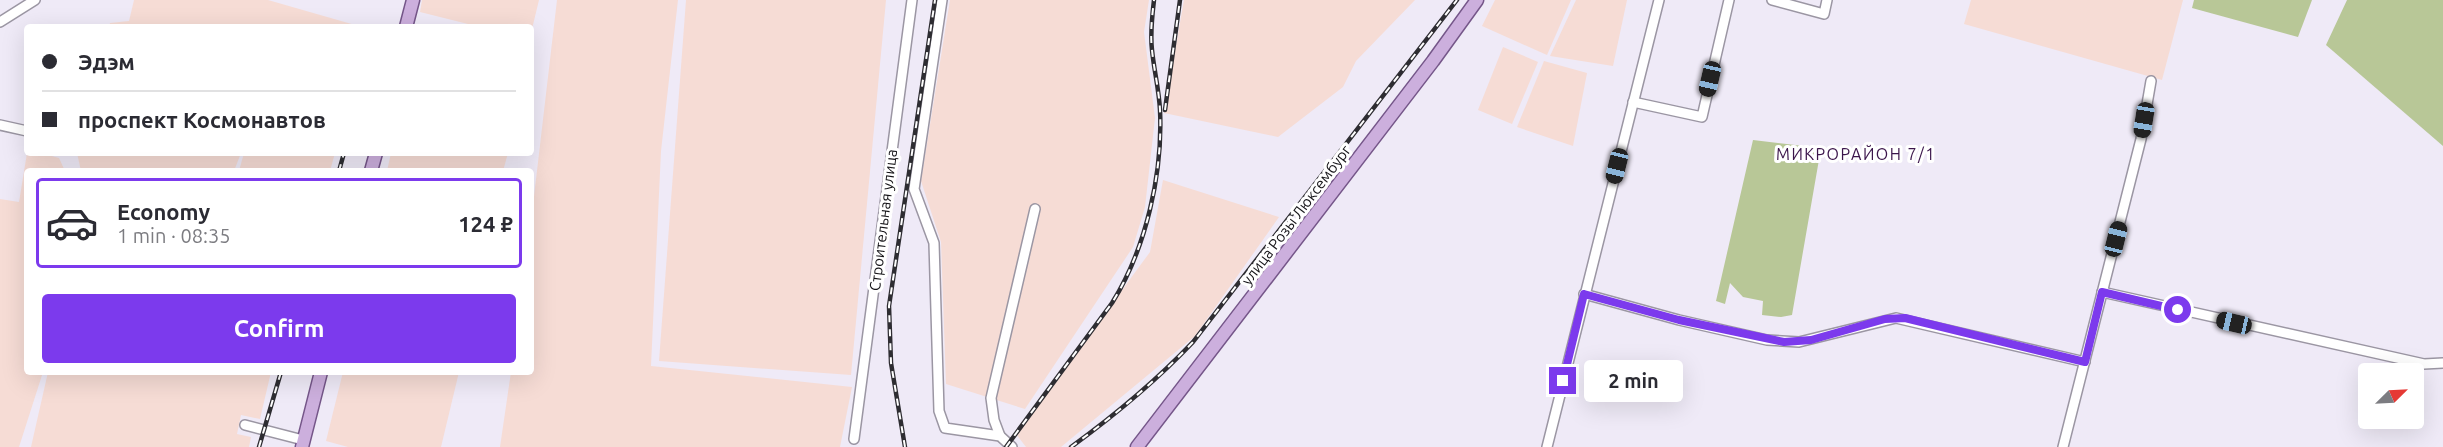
<!DOCTYPE html>
<meta charset="utf-8">
<style>
:root{--surface:#fff;--page:#f2f2f3;--text:#2b2b33;--muted:#7c7c81;--line:#e1e1e2;--accent:#7c3aed}
body{margin:0;font-family:Ubuntu,sans-serif;background:var(--page);color:var(--text);height:100vh;display:flex;flex-direction:column;font-size:22px;white-space:nowrap}
*{box-sizing:border-box;margin:0}
p{font-size:20px;color:var(--muted)}
.icon{flex:none;width:33px;height:33px;fill:none;stroke:currentColor;stroke-width:2;stroke-linecap:round;stroke-linejoin:round}
.map{position:relative;flex:1;overflow:hidden}
.sheet{position:absolute;left:24px;top:168px;width:510px;height:207px;display:flex;flex-direction:column;background:var(--surface);border-radius:6px;box-shadow:0 6px 24px #0002}
.sheet>*{flex:none}
.banner{position:absolute;left:24px;top:24px;width:510px;height:132px;border-radius:6px;box-shadow:0 6px 24px #0002;display:grid;align-content:center;height:132px;padding:0 18px;background:var(--surface)}
.needle{width:39px;rotate:66deg}
.tools{position:absolute;left:2358px;top:363px;display:grid;gap:12px}
.tools a{display:grid;place-items:center;width:66px;height:66px;border-radius:6px;background:var(--surface);box-shadow:0 6px 24px #0002;font-size:30px}
.end{position:absolute;width:27px;height:27px;margin:-14px;border:8px solid #7c3aed;background:#fff;box-shadow:0 0 0 3px #fff}
.from{border-radius:50%}
.bubble{position:absolute;height:42px;border-radius:6px;background:var(--surface);box-shadow:0 6px 24px #0002;font-size:20px;font-weight:700;line-height:42px;text-align:center}
.car{position:absolute;width:18px;height:36px;margin:-18px -9px;border-radius:8px;box-shadow:0 0 4px 2px #0007;background:linear-gradient(#222 24%,#8ab4d8 0 40%,#222 0 76%,#8ab4d8 0 86%,#222 0)}
.banner b{display:flex;align-items:center;gap:21px;height:57px;font-size:22px}
.banner b+b{border-top:2px solid var(--line)}
.banner i{width:15px;height:15px;background:var(--text)}
ul{padding:10px 0 0;list-style:none}
li{display:flex;align-items:center;gap:18px;height:90px;margin:0 12px 9px;padding:0 6px;border:3px solid transparent;border-radius:6px}
li div{flex:1}
li b{display:block;font-size:22px}
li em{font-style:normal;font-weight:700}
li.on{border-color:var(--accent)}
li>.icon{width:54px;height:54px;stroke-width:1.5}
.button{display:flex;gap:12px;margin-top:auto;padding:12px 18px}
.button a{flex:1;height:69px;border-radius:6px;background:var(--accent);color:#fff;font-size:24px;font-weight:700;line-height:69px;text-align:center}
.map>svg:first-child{display:block}
.industrial{fill:#f6dcd5}
.green{fill:#b8c797}
.lines{fill:none;stroke-linecap:round;stroke-linejoin:round}
.minor-casing{stroke:#9b96a3;stroke-width:12}
.major-casing{stroke:#755689;stroke-width:15}
.minor{stroke:#fff;stroke-width:9}
.major{stroke:#ccafdd;stroke-width:12}
.rail-casing{stroke:#2e2d32;stroke-width:4.5}
.rail{stroke:#fff;stroke-width:2;stroke-dasharray:7;stroke-linecap:butt}
.route{stroke:#7c3aed;stroke-width:8}
.labels{text-anchor:middle;dominant-baseline:central;stroke-width:6;stroke-linejoin:round;paint-order:stroke}
.street-label{font-size:15px;fill:#131216;stroke:#fff}
.neighbourhood-label{font-size:16px;letter-spacing:1.5px;fill:#3b154b;stroke:#fff}
</style>
<div class="map">
<svg width="2443" height="447" viewBox="0 0 2443 447">
<rect width="100%" height="100%" fill="#efeaf7"/>
<g class="industrial">
<polygon points="134,0 268,0 362,27 109,27 110,23 129,21"/>
<polygon points="422,0 539,0 531,33 531,27 480,27 420,12"/>
<polygon points="557,0 678,0 661,151 651,366 852,387 840,447 500,447 511,372 531,372 531,222"/>
<polygon points="686,0 886,0 851,375 659,361"/>
<polygon points="950,0 1149,0 1144,32 1155,118 1145,207 1133,247 1025,409 946,384 941,242 921,181"/>
<polygon points="1184,0 1415,0 1356,61 1343,87 1278,137 1164,113"/>
<polygon points="1495,0 1571,0 1547,55 1482,26"/>
<polygon points="1576,0 1627,0 1613,66 1550,56"/>
<polygon points="1971,0 2183,0 2162,80 1964,24"/>
<polygon points="1503,47 1538,62 1512,124 1478,110"/>
<polygon points="1544,61 1587,73 1573,146 1517,127"/>
<polygon points="27,153 41,153 59,158 65,171 27,171 27,372 43,372 19,447 0,447 0,199 19,202"/>
<polygon points="77,153 241,153 234,171 81,171"/>
<polygon points="244,153 335,153 330,171 239,171"/>
<polygon points="391,153 508,153 503,171 387,171"/>
<polygon points="1163,180 1279,217 1195,336 1061,447 1026,447 1016,434 1150,252"/>
<polygon points="48,372 271,372 260,419 241,415 237,434 251,437 249,447 31,447"/>
<polygon points="343,372 459,372 441,447 348,447 326,441"/>
</g>
<g class="green">
<polygon points="2194,0 2312,0 2298,37 2192,8"/>
<polygon points="2347,0 2443,0 2443,146 2326,45"/>
<polygon points="1753,140 1821,148 1792,315 1781,317 1762,315 1763,301 1743,297 1730,283 1725,304 1716,301"/>
</g>
<g class="lines">
<defs>
<g id="minor">
<polyline points="942,0 914,189 934,243 939,411 945,428 1000,436 1012,447"/>
<polyline points="1772,0 1824,14 1827,0"/>
<polyline points="0,22 35,0"/>
<polyline points="1633,102 1702,117 1729,0"/>
<polyline points="0,125 27,131"/>
<polyline points="2102,292 2424,364 2443,363"/>
<polyline points="1584,294 1679,320 1767,340 1799,342 1896,318 2085,362"/>
<polyline points="245,425 303,440"/>
<polyline points="1000,436 994,420 991,398 1035,209"/>
<polyline points="854,439 912,0"/>
<polyline points="1547,447 1659,0"/>
<polyline points="2063,447 2141,139 2151,81"/>
</g>
<g id="major">
<polyline points="406,27 413,0"/>
<polyline points="371,171 376,153"/>
<polyline points="302,447 321,372"/>
<polyline points="1137,447 1433,61 1477,0"/>
</g>
</defs>
<use href="#minor" class="minor-casing"/>
<use href="#major" class="major-casing"/>
<use href="#minor" class="minor"/>
<use href="#major" class="major"/>
<defs>
<g id="rail">
<polyline points="1165,110 1180,0"/>
<polyline points="339,171 344,153"/>
<polyline points="259,447 281,372"/>
<polyline points="905,447 891,363 889,306 935,0"/>
<path d="M1006,447L1112,303C1146,249 1163,173 1160,110C1159,90 1154,70 1152,50C1150,33 1152,17 1154,0"/>
<path d="M1071,447C1115,415 1155,382 1193,342L1457,0"/>
</g>
</defs>
<use href="#rail" class="rail-casing"/>
<use href="#rail" class="rail"/>
</g>
<g class="lines">
<polyline class="route" points="1563,381 1584,294 1679,320 1784,342 1811,340 1885,319 1905,318 2085,362 2102,292 2178,310"/>
</g>
<g class="labels">
<g class="street-label">
<text transform="translate(1296 215) rotate(-53)">улица Розы Люксембург</text>
<text transform="translate(883 220) rotate(-83)">Строительная улица</text>
</g>
<g class="neighbourhood-label">
<text x="1856" y="154">МИКРОРАЙОН 7/1</text>
</g>
</g>
</svg>
<div class="tools">
<a><svg class="needle" viewBox="-14 -14 28 28"><path d="M0-13l5 13h-10z" fill="#e53935"/><path d="M0 13l5-13h-10z" fill="#7c7c81"/></svg></a>
</div>
<i class="end from" style="left:2178px;top:310px"></i>
<i class="end" style="left:1563px;top:381px"></i>
<div class="bubble" style="left:1584px;top:360px;width:99px">2 min</div>
<i class="car" style="left:1710px;top:79px;rotate:193deg"></i>
<i class="car" style="left:2144px;top:120px;rotate:189deg"></i>
<i class="car" style="left:1617px;top:166px;rotate:194deg"></i>
<i class="car" style="left:2116px;top:239px;rotate:14deg"></i>
<i class="car" style="left:2234px;top:323px;rotate:283deg"></i>
<div class="banner">
<b><i class="from"></i>Эдэм</b>
<b><i></i>проспект Космонавтов</b>
</div>
<section class="sheet">
<ul>
<li class="on"><svg class="icon" aria-label="car" viewBox="0 0 24 24"><path d="M5 17H2v-5l4-1 3-4h7l3 4 3 1v5h-3M9 17h6M6 11h13"/><circle cx="7" cy="17" r="2"/><circle cx="17" cy="17" r="2"/></svg><div><b>Economy</b><p>1 min · 08:35</p></div><em>124 ₽</em></li>
</ul>
<div class="button"><a>Confirm</a></div>
</section>
</div>
